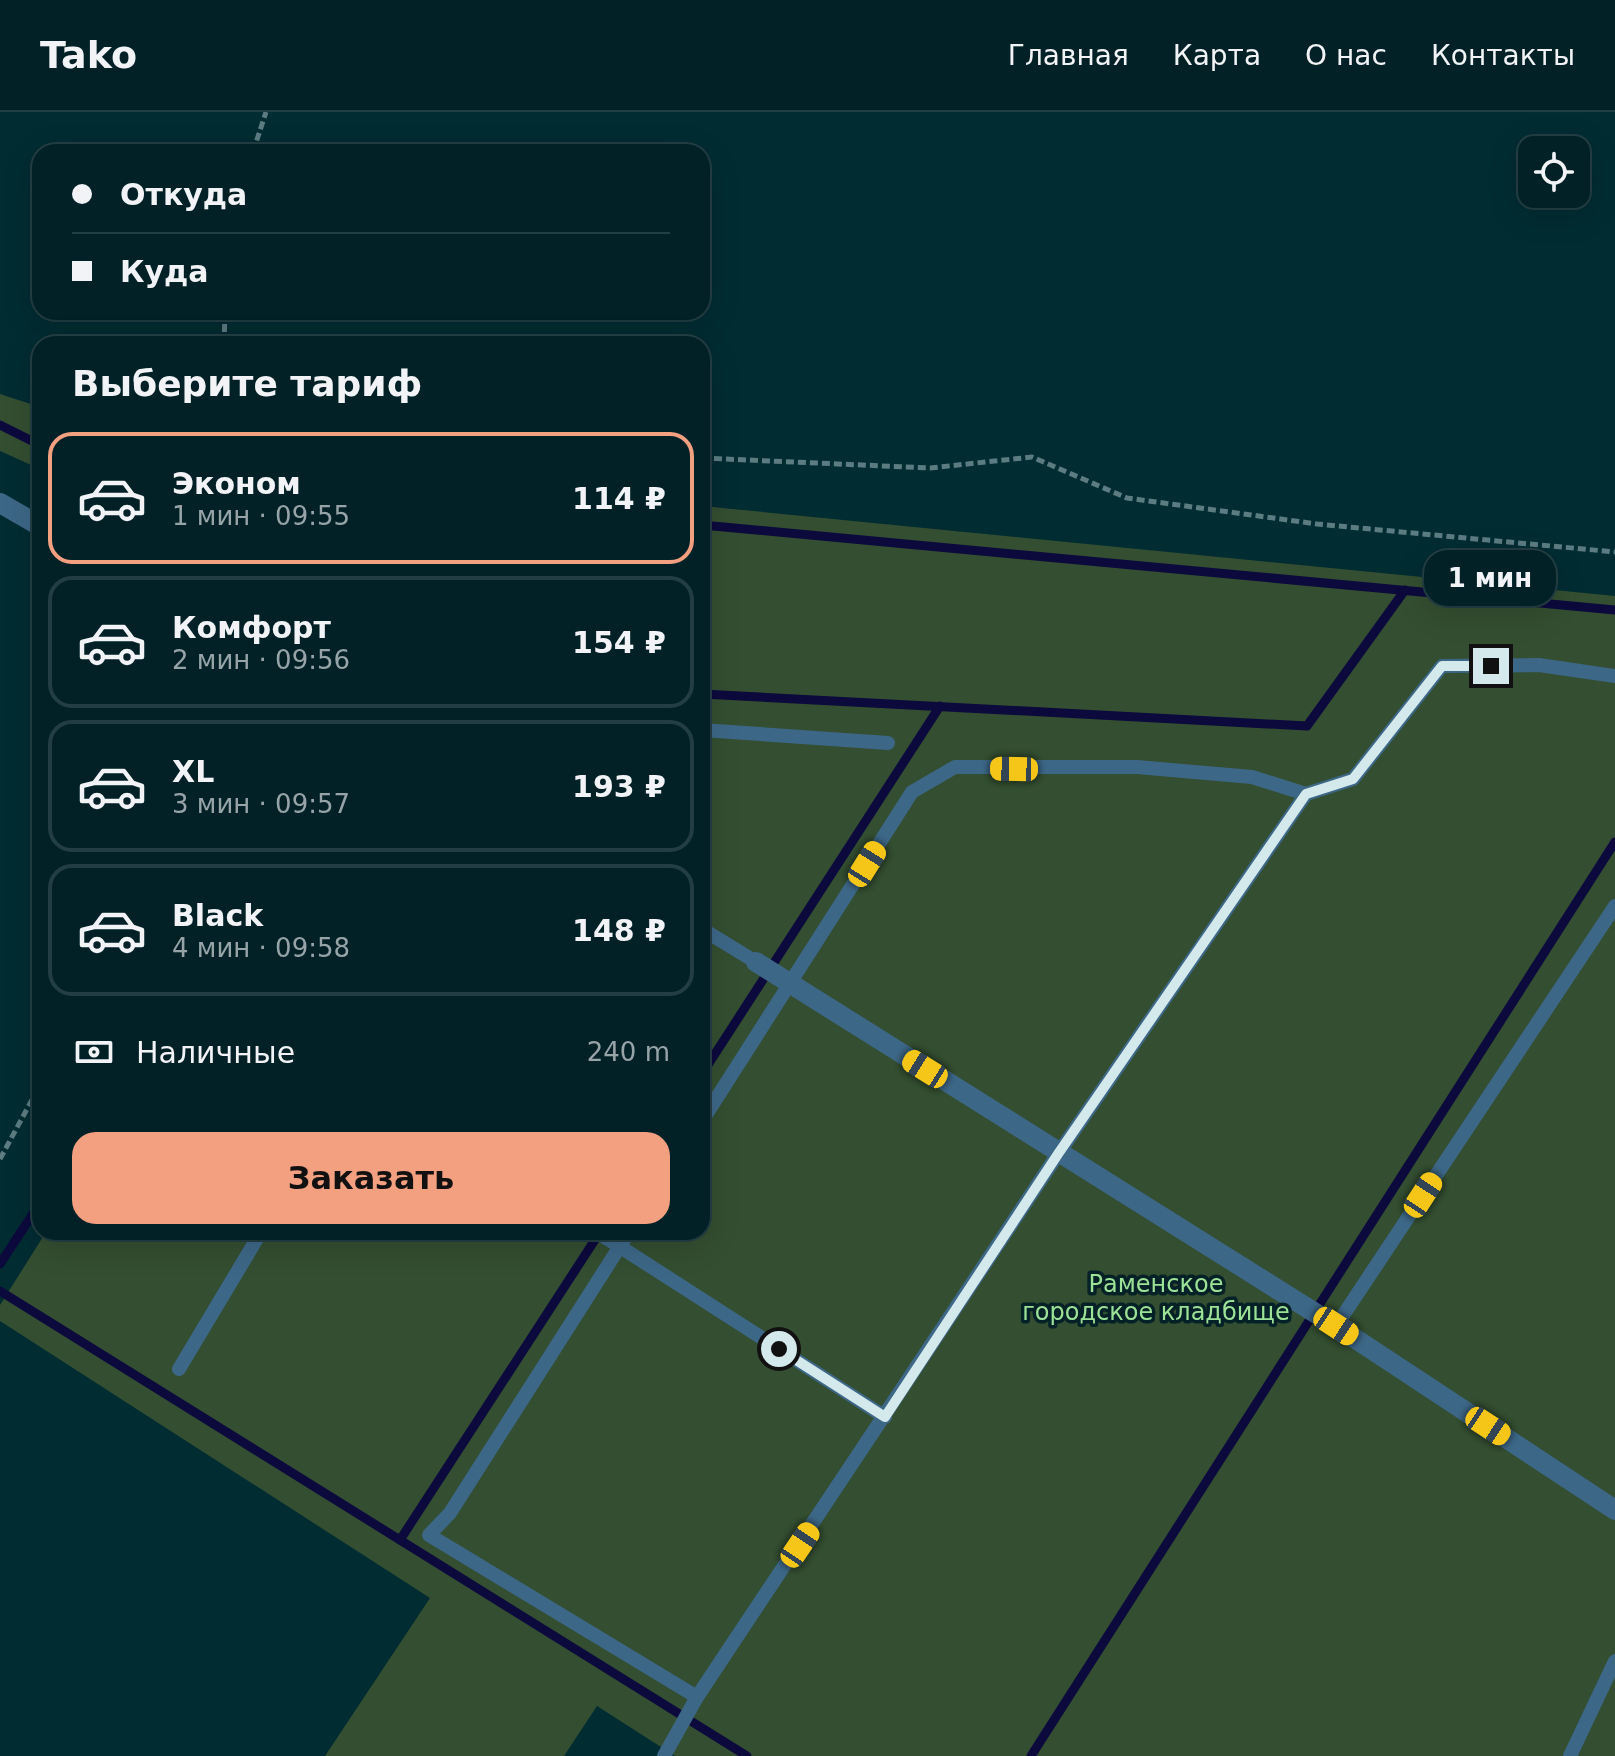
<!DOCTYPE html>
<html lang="ru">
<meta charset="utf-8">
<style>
:root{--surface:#012126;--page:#0b292e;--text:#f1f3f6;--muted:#96a3a7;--line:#233e43;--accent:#f2a080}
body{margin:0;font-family:"DejaVu Sans",sans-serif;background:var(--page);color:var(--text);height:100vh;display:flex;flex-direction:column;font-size:30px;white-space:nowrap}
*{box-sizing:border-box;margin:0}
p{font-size:26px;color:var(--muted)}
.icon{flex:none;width:44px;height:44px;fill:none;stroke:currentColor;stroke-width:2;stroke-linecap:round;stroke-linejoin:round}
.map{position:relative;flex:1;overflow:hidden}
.sheet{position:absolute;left:32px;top:224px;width:678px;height:904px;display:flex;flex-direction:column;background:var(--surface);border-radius:24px;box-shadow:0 8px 32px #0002,0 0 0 2px var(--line)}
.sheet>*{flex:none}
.guide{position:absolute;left:32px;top:32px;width:678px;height:176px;border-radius:24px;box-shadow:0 8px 32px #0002,0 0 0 2px var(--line);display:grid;align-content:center;height:176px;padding:0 40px;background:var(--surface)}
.controls{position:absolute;left:1518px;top:24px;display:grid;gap:16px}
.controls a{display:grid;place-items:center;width:72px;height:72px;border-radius:16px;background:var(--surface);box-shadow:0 8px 32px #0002,0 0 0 2px var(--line);font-size:40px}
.end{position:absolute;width:36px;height:36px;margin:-18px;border:10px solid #d4e9ec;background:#111;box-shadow:0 0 0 4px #111}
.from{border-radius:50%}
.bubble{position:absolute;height:56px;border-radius:24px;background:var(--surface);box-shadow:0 8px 32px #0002,0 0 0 2px var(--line);font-size:26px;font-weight:600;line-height:56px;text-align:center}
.car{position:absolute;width:24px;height:48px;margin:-24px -12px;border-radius:10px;box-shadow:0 0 6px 2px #0007;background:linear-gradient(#f5c518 24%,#345 0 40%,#f5c518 0 76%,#345 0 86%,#f5c518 0)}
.guide b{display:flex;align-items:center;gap:28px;height:76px;font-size:30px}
.guide b+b{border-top:2px solid var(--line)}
.guide i{width:20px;height:20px;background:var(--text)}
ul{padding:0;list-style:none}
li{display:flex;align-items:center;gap:24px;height:132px;margin:0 16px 12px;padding:0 24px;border:4px solid var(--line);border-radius:24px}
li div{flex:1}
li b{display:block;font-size:30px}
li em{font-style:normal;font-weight:600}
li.active{border-color:var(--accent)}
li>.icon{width:72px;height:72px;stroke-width:1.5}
h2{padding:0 40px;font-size:36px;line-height:96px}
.pay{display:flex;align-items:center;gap:20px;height:88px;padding:0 40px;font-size:30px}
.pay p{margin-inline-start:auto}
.primary-button{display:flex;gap:16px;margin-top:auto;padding:16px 40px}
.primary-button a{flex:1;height:92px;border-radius:24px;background:var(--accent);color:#111;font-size:32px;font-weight:600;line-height:92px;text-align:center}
header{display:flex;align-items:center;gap:48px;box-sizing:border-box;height:112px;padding:0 40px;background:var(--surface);border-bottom:2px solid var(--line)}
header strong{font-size:38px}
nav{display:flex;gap:44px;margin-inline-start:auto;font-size:28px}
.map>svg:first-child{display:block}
.green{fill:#334e31}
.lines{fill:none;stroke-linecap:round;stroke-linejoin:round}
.stream{stroke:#0c093d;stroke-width:9}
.path{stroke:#5b7c81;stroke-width:5;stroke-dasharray:8 4;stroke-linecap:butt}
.lane{stroke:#3d6787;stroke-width:14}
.street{stroke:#3d6787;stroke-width:20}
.route{stroke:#d4e9ec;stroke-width:10}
.labels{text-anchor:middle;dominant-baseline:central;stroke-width:7;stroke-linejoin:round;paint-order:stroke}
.park-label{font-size:24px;fill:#9ce296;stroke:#032126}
</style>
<header>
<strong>Tako</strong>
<nav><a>Главная</a><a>Карта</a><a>О нас</a><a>Контакты</a></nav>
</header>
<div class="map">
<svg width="1615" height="1644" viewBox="0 0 1615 1644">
<rect width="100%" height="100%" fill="#012c32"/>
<g class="green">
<polygon points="0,282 40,295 40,357 0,339"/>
<polygon points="702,394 1615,484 1615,1644 675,1644 597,1594 564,1644 325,1644 430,1486 0,1209 0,1193 46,1120 702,1120"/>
</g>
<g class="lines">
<g class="stream">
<polyline points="0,313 40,333"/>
<polyline points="702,413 1615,498"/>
<polyline points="702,582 1307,614 1405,478"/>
<polyline points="702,962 940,594"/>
<polyline points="0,1152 40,1091"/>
<polyline points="0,1179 747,1644"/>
<polyline points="400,1428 600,1120"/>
<polyline points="1031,1644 1615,730"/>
</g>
<g class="path">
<polyline points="253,40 266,0"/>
<polyline points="224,232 225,200"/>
<polyline points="702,346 930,356 1032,345 1127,386 1317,412 1615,440"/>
<polyline points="0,1047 40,973"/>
</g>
<g class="lane">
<polyline points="702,618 888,631"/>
<polyline points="702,817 756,850"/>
<polyline points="702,1009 912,680 955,655 1137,655 1252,665 1306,682 1353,667 1442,554 1539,553 1615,564"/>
<polyline points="597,1120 885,1305"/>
<polyline points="629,1120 450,1401 429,1423 697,1585 1058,1042 1306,682"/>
<polyline points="1336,1214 1615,794"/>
<polyline points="179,1257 261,1120"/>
<polyline points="664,1644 697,1585"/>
<polyline points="1570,1644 1615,1549"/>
</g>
<g class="street">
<polyline points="0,391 40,414"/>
<polyline points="756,850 1336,1214 1615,1398"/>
</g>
</g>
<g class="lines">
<polyline class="route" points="779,1237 885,1305 1058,1042 1306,682 1353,667 1442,554 1491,554"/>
</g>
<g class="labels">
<g class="park-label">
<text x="1156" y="1172">Раменское<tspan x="1156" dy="28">городское кладбище</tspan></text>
</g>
</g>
</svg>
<div class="controls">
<a><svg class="icon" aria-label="locate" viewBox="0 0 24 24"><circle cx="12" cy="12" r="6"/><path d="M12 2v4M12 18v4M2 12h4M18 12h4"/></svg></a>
</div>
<i class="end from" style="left:779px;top:1237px"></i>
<i class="end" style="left:1491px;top:554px"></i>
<div class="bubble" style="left:1424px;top:438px;width:132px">1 мин</div>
<i class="car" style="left:1014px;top:657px;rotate:271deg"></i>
<i class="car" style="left:867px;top:752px;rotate:32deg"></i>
<i class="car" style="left:925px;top:957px;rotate:302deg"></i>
<i class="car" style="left:1423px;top:1083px;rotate:33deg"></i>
<i class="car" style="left:1336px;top:1214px;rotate:123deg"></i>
<i class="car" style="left:1488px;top:1314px;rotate:123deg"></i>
<i class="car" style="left:800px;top:1433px;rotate:34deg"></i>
<div class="guide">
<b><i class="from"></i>Откуда</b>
<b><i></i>Куда</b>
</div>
<section class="sheet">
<h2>Выберите тариф</h2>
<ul>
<li class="active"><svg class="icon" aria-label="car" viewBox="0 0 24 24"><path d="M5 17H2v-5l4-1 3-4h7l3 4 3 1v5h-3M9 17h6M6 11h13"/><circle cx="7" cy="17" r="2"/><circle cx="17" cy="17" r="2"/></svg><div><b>Эконом</b><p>1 мин · 09:55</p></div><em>114 ₽</em></li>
<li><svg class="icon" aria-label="car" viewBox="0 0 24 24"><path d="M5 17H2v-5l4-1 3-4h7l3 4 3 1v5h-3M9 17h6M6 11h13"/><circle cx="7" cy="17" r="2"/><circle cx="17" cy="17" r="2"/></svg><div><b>Комфорт</b><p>2 мин · 09:56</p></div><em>154 ₽</em></li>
<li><svg class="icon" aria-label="car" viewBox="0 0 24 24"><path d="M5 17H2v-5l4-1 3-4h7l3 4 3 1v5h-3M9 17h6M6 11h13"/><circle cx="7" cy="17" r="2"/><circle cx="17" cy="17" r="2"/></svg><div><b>XL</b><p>3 мин · 09:57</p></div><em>193 ₽</em></li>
<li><svg class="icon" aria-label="car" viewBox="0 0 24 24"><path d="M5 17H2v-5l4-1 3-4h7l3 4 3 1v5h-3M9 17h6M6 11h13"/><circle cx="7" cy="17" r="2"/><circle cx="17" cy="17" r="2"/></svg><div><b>Black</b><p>4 мин · 09:58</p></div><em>148 ₽</em></li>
</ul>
<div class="pay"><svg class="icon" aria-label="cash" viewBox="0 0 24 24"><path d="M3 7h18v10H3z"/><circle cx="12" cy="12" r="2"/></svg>Наличные<p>240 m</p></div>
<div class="primary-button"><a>Заказать</a></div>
</section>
</div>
